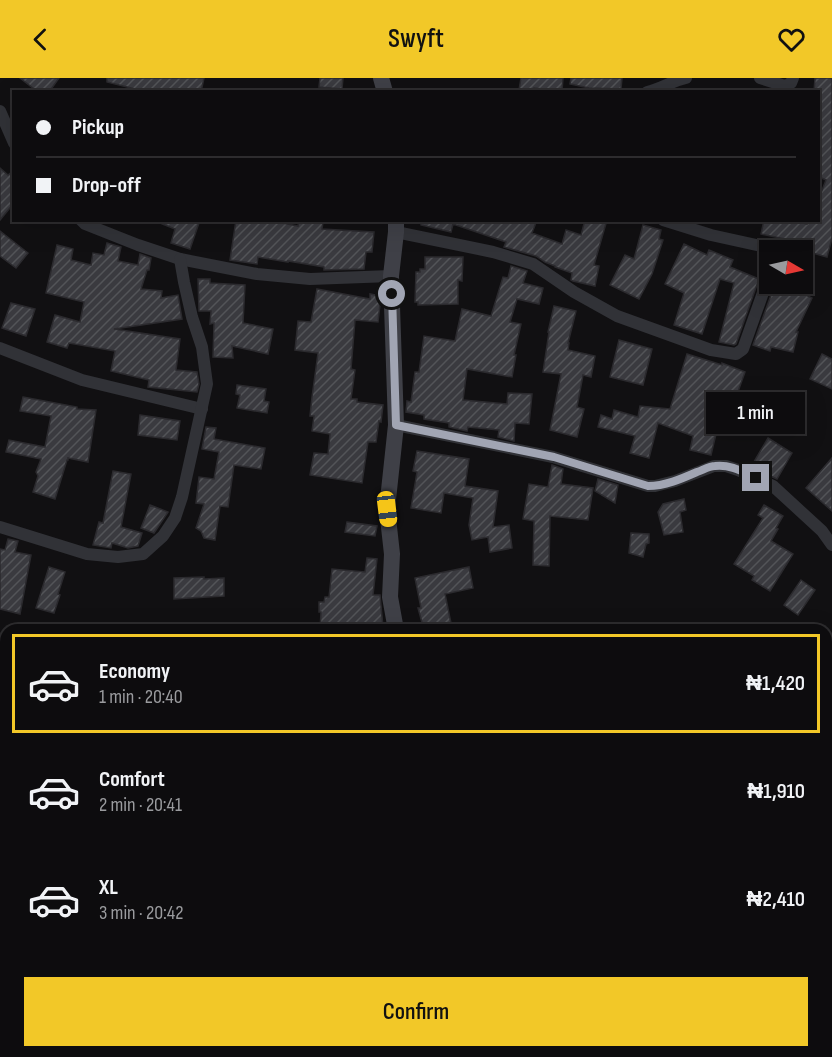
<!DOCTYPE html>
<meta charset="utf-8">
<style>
:root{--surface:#0d0c0e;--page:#1b1a1c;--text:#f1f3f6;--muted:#9a9b9e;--line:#2d2c2e;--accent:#f2c828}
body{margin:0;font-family:"Sofia Sans Condensed",sans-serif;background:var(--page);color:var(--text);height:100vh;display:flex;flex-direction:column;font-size:22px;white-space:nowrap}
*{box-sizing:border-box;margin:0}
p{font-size:20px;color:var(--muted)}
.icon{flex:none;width:33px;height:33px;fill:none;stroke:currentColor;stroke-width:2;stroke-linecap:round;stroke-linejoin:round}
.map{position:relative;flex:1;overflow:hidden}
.sheet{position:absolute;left:0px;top:546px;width:832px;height:434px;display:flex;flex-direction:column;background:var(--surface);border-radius:18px 18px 0 0;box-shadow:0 6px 24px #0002,0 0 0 2px var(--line)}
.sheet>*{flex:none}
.top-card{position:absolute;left:12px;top:12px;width:808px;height:132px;border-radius:0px;box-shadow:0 6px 24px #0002,0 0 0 2px var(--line);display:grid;align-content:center;height:132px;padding:0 24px;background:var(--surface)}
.needle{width:39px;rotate:99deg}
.controls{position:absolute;left:759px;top:162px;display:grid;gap:12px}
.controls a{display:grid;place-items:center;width:54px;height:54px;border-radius:0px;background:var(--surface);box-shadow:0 6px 24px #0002,0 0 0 2px var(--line);font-size:30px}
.end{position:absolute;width:27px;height:27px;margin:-14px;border:8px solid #a1a5b3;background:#111;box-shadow:0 0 0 3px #111}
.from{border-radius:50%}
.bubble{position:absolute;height:42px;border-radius:0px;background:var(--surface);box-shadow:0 6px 24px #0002,0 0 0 2px var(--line);font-size:20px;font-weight:600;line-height:42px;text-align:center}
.car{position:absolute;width:18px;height:36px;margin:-18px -9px;border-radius:8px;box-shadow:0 0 4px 2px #0007;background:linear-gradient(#f5c518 24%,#345 0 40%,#f5c518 0 76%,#345 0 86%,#f5c518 0)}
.top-card b{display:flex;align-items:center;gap:21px;height:57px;font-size:22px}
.top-card b+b{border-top:2px solid var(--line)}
.top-card i{width:15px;height:15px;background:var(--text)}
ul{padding:10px 0 0;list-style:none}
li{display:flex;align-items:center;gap:18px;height:99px;margin:0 12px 9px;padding:0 12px;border:3px solid transparent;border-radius:0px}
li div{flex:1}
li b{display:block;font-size:22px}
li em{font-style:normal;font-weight:600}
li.selected{border-color:var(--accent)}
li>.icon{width:54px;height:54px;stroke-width:1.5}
.primary-button{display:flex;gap:12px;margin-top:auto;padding:12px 24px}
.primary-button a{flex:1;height:69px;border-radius:0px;background:var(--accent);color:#111;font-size:24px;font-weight:600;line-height:69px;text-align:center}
header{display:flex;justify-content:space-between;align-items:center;height:78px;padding:0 24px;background:var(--accent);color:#111;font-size:27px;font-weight:600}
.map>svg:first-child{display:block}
.building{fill:url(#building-hatch);stroke:#2b2a2e;stroke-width:1.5}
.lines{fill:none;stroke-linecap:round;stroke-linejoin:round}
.street{stroke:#313237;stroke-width:12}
.secondary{stroke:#3f4047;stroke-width:16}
.route{stroke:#a1a5b3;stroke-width:8}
</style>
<header><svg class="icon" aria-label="back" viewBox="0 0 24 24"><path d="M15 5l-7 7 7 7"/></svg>Swyft<svg class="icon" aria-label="heart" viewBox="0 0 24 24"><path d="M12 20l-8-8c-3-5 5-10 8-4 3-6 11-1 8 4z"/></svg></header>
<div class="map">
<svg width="832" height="979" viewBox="0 0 832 979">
<defs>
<pattern id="building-hatch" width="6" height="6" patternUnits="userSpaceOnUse" patternTransform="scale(1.5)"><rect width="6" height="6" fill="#3a3a3f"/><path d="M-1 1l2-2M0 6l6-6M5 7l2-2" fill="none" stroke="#535458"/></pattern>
</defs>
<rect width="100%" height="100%" fill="#111012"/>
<g class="building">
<polygon points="20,0 59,0 49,14 38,14"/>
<polygon points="107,0 204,0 201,14 147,14 107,4"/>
<polygon points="320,0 343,0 342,11 319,9"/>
<polygon points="521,0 563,0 562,13 534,10 534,14 519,12"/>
<polygon points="571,0 622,0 621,11 589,10 570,6"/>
<polygon points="815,0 832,0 832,160 827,179 798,171 800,164 761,156 764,142 792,142 807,146 808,142 819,142 819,120 826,102 819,99 819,14 814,14"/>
<polygon points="0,90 8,97 14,92 14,125 0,142"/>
<polygon points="200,142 190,171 171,165 175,151 155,143"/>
<polygon points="236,142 268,142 298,148 299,142 312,142 323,144 322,151 374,154 372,174 366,174 364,191 324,192 324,189 288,183 288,184 258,179 257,186 230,182"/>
<polygon points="421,142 537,142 532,155 562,166 566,152 581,157 585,142 607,142 594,187 599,188 595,208 573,203 571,202 572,195 555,189 555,188 545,184 536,178 504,169 506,164 453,146 451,154 421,147"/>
<polygon points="643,147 661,152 659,161 663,162 652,196 639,221 610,207 625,177 634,181"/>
<polygon points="0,153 28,175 16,190 0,178"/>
<polygon points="107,165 121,169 118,183 138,187 140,176 151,180 149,192 147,192 141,211 162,213 161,220 178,217 182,241 114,251 180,261 176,292 197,294 199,306 197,314 148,309 149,302 111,293 115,273 69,265 67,270 47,264 55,237 80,244 84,224 46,215 57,167 73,171 71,182 91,187 93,175 104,177"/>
<polygon points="684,166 707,177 709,172 733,182 730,189 759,201 736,266 734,267 719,264 734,205 720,201 702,256 674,247 684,215 665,206"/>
<polygon points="425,179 463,179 462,203 458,202 458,226 418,227 418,224 415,224 416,194 420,194 420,191 425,191"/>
<polygon points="511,188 527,193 523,205 543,210 539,226 517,221 510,244 521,246 514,277 516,277 512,299 467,291 463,322 507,326 508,315 532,316 529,346 515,345 514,363 498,359 499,352 468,349 467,353 449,349 449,345 424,341 424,337 406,334 407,323 411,324 415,294 419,294 424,258 455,263 462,231 491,238 503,199 508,200"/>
<polygon points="198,201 210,201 210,205 245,207 243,245 273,251 268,276 232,268 233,280 213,279 214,245 210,246 211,233 199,233"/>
<polygon points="775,206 798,206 796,212 812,220 796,254 798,254 793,274 771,269 770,273 753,267"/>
<polygon points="317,211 370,221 370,216 381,218 378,244 355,242 351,291 355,292 351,321 357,321 357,324 383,327 381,344 379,343 376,364 368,364 362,405 310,397 314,375 328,376 330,356 312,353 314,338 310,338 312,319 318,275 295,272 298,243 311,244"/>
<polygon points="11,225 35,231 26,258 2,250"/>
<polygon points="554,228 576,233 568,265 569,265 568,272 595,278 591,299 583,297 577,329 584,331 577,359 550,352 561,296 543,294 549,254 548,254"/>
<polygon points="619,262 652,271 643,307 610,299"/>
<polygon points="687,276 722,287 722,285 745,294 729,339 721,335 711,377 690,372 693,358 658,345 649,380 630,375 635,358 598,349 601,337 612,341 614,332 638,339 640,328 670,331"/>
<polygon points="822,276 832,281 832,311 810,301"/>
<polygon points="237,307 266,311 264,323 269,324 267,335 237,330 240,317 236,316"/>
<polygon points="23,319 77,329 77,331 96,332 88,384 68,380 68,382 67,382 55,421 33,414 38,398 36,394 41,381 6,374 9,362 45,369 51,338 20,333"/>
<polygon points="140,337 180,343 177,362 138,357"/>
<polygon points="206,349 216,350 214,361 265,370 261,391 234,387 228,429 220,428 215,462 204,460 201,453 196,450 204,426 196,425 199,399 214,401 219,374 202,371"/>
<polygon points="768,360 792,375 777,401 751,389"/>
<polygon points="417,373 469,381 465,408 498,413 493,449 509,447 512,470 490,474 488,459 472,462 469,447 473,420 444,415 441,435 411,430 417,394 413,393"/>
<polygon points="832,380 832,433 806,410"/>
<polygon points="552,387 563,391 561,406 593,410 588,442 550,438 549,488 533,487 534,443 523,441 529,406 548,409"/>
<polygon points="113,393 131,396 121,449 142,455 138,468 128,470 112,465 111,470 93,467 99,444 103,445"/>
<polygon points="598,401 618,407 615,425 595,413"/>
<polygon points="684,421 686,432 680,434 683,454 664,457 658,434 663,426"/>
<polygon points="150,427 168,434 154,455 141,450"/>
<polygon points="764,427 783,438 776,450 778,451 771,463 793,476 770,513 752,502 754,498 734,486 763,440 758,437"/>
<polygon points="347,444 377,448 375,458 345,454"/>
<polygon points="631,455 649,456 649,465 646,466 643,479 629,475"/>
<polygon points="8,461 18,463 15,474 31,477 20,536 0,531 0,471 5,472"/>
<polygon points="367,480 377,481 373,517 380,517 383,549 364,551 320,552 321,534 319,534 319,524 324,524 325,519 329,519 332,491 365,494"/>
<polygon points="49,489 65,494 58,516 60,517 54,535 36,530"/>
<polygon points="469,489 473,510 445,516 452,550 446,552 424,552 418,530 421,530 415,500"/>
<polygon points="204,499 204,501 224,500 224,518 174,521 174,500"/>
<polygon points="801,502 815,512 798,537 784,527"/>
</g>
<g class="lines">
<g class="street">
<polyline points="760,0 785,8 791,5 793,0"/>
<path d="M647,14C661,11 672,3 686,0"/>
<polyline points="0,33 14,65"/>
<polyline points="81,142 85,146 138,167 180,181 257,196 310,201 391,198"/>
<polyline points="663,142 711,157 761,168 773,172"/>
<polyline points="396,154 493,174 533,186 574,214 617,238 711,272 736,276 743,271 770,195"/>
<polyline points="0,270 82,302 202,331"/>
<polyline points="396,347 553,379 648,408 655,408 675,403 714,388 726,388 738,392 773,408 822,453 832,467"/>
<polyline points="0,449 87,476 118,479 143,476 163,458 175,440 182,419 207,306 202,269 192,239 184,204 180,181"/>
</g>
<g class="secondary">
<polyline points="381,0 385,14"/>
<polyline points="396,142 396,154 391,198 396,347 387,431 392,476 390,519 396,552"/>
<polyline points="492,974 496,979"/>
</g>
</g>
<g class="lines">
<path class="route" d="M392,216L396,347L554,379L648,408C665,408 681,401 697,394C703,392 709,388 715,388C730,386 743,394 756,400"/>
</g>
</svg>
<div class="controls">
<a><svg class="needle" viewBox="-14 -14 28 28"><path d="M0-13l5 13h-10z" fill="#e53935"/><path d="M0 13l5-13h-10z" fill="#9a9b9e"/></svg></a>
</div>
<i class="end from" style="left:392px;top:216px"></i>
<i class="end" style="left:756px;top:400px"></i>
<div class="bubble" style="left:706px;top:314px;width:99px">1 min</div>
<i class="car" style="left:387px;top:431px;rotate:173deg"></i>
<div class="top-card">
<b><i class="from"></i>Pickup</b>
<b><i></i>Drop-off</b>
</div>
<section class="sheet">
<ul>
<li class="selected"><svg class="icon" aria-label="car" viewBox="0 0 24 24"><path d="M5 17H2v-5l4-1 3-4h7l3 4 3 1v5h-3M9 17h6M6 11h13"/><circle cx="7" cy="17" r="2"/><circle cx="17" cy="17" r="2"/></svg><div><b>Economy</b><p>1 min · 20:40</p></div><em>₦1,420</em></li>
<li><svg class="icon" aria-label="car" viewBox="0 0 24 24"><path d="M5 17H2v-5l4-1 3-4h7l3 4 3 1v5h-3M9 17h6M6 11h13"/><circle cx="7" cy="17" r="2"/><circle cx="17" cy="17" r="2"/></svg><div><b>Comfort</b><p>2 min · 20:41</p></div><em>₦1,910</em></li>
<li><svg class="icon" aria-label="car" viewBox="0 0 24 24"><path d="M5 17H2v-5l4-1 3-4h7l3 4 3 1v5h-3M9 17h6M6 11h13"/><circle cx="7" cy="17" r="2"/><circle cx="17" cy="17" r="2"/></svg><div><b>XL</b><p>3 min · 20:42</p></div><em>₦2,410</em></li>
</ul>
<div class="primary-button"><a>Confirm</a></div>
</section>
</div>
